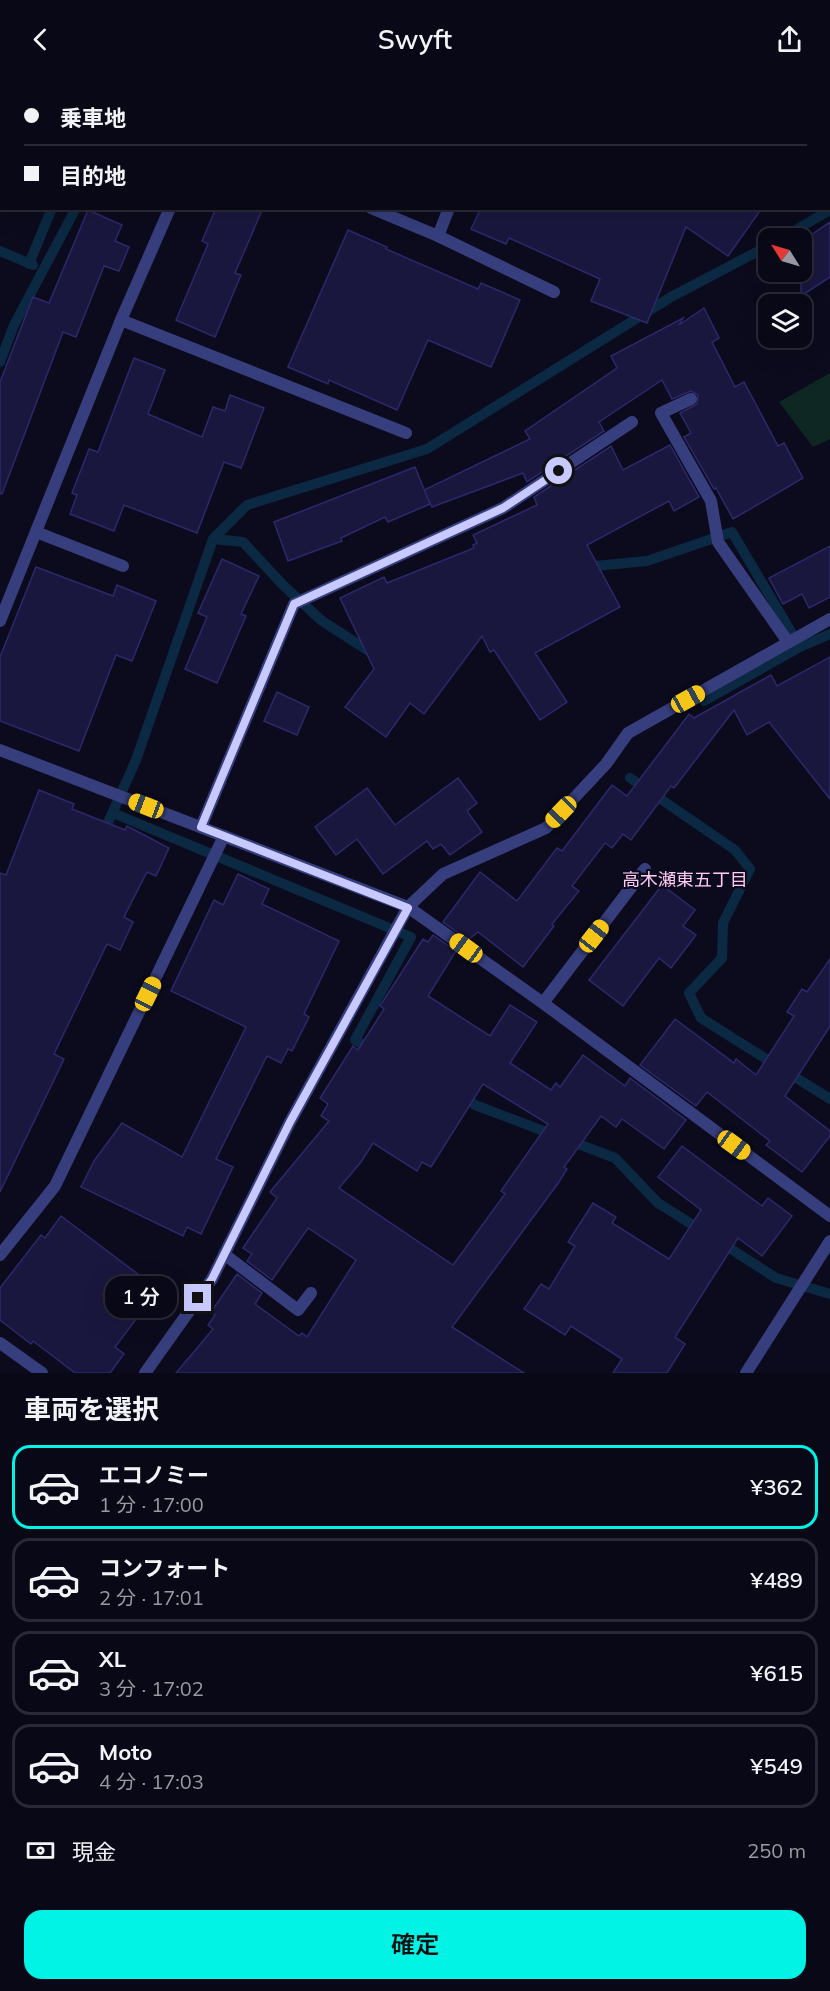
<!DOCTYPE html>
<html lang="ja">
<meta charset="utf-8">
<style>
:root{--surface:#090816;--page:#12111f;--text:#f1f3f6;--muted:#999aa1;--line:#292935;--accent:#00f3e5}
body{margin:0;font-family:Mulish,"Noto Sans JP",sans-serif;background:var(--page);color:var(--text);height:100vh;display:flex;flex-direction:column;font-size:22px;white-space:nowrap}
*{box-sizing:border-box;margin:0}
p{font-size:20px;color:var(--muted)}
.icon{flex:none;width:33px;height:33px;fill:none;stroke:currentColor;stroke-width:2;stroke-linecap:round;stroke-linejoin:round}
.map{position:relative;height:1295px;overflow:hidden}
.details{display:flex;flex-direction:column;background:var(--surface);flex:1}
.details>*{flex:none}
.hud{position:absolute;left:0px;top:0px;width:831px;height:132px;box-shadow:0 6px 24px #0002,0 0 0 2px var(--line);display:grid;align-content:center;height:132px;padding:0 24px;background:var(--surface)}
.needle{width:39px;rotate:307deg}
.buttons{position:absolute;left:758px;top:150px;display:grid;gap:12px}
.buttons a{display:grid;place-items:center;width:54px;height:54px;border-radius:12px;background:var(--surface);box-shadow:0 6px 24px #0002,0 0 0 2px var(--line);font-size:30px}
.end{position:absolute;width:27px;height:27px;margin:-14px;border:8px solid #c8caff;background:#111;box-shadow:0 0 0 3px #111}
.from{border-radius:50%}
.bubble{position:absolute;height:42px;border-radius:18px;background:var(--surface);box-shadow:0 6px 24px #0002,0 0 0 2px var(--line);font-size:20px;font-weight:600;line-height:42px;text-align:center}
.car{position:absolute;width:18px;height:36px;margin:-18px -9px;border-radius:8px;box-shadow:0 0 4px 2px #0007;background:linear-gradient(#f5c518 24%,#345 0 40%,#f5c518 0 76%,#345 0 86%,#f5c518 0)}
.hud b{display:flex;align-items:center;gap:21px;height:57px;font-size:22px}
.hud b+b{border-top:2px solid var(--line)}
.hud i{width:15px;height:15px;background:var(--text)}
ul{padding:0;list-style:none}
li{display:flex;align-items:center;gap:18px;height:84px;margin:0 12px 9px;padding:0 12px;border:3px solid var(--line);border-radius:18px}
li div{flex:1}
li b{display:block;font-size:22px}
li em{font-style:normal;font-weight:600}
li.active{border-color:var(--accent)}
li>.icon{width:54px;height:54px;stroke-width:1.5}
h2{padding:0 24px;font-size:27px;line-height:72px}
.pay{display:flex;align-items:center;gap:15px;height:66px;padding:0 24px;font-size:22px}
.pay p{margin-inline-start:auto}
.button{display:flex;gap:12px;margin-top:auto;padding:12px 24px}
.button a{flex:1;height:69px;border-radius:18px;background:var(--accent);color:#111;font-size:24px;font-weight:600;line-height:69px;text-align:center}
header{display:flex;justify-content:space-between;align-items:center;height:78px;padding:0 24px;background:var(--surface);font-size:27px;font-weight:600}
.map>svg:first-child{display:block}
.green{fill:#0e2722}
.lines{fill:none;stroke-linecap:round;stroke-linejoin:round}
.stream{stroke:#0b2942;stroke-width:10}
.building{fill:#19173e;stroke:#2c296b;stroke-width:1.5;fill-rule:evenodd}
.minor{stroke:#363e7d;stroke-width:12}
.route{stroke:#c8caff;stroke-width:8}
.labels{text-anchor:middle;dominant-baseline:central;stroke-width:4.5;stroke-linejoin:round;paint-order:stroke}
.neighbourhood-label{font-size:18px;fill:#ffcaf4;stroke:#0c0b1d}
</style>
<header><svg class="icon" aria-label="back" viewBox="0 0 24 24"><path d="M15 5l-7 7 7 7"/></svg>Swyft<svg class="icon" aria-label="share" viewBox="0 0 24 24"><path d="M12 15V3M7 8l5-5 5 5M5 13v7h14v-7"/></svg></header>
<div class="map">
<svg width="830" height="1295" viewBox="0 0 830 1295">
<rect width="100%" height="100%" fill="#0c0b1d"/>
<polygon class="green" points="830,295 830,361 813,369 779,324"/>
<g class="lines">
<g class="stream">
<polyline points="106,2 107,0"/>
<polyline points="381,2 386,0"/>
<polyline points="782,160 830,132"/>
<polyline points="0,173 33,187"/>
<polyline points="29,186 52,130"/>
<polyline points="0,284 14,247 76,130"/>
<polyline points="213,461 243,464 284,508 322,543 369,573 375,570"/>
<polyline points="584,489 647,483 732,454 800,569"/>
<polyline points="704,623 800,569 830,556"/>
<polyline points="630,700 735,772 750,791 723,845 722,880 689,915 701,940 830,1021"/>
<polyline points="113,735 411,859 355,962 374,973"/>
<polyline points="102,758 136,682 213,461 247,427 427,371 671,219 768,168"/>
<polyline points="459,1018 475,1027 615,1080 658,1125 704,1154"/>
<polyline points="720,1164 776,1200 830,1216"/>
</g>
</g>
<g class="building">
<polygon points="216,130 263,130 235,195 241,197 215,259 176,242 208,166 202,163"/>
<polygon points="481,130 762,130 728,178 686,149 647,245 591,223 600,201 509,160 506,166 471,151"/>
<polygon points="88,132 122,147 115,163 129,169 119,193 104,188 76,259 63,254 2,416 0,416 0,304 33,219 49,225"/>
<polygon points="830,144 830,199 801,218 801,164"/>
<polygon points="348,152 387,169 386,171 478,211 481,205 520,222 491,289 428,262 397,332 329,302 328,306 288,289"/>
<polygon points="704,230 719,260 712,264 735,309 744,304 778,368 784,365 803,400 733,441 716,410 714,411 684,359 691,355 680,335 697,326 698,317 691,313 672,321 662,302 599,344 604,353 527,404 523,395 432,429 424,412 530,361 525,353 617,290 611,278 683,240 679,247"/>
<polygon points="134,280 165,292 148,336 202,359 213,329 225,333 230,317 264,330 241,390 224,384 197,455 124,427 114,453 70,436 77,417 72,415 89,371 98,374"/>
<polygon points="670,367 699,419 674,433 669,423 587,467 620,529 535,575 567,624 540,642 494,572 490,574 482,558 424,636 410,625 386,659 345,629 374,591 340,520 384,499 387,505 474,470 473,467 477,465 473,457 537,427 534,419 611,368 623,392"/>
<polygon points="415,389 430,426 388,444 385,439 341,460 342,463 288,483 274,444"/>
<polygon points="830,468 830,519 809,530 802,516 783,526 769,500"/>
<polygon points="222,481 259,498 241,536 246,538 217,605 185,591 207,539 198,535"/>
<polygon points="36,489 113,518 117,507 156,523 132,583 116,577 79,673 0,643 0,579"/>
<polygon points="830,579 830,721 769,644 747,657 734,632 674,710 671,708 631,762 623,756 612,770 605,765 572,808 579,813 552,846 554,848 523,889 478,854 468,862 443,844 480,794 517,823 557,770 562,773 612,707 627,718 689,636 694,640 771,597 777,608"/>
<polygon points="277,614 309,629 297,657 264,643"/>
<polygon points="458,700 477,725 467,733 482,754 450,777 441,766 433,771 427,763 383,796 357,761 336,777 315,749 367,710 395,747"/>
<polygon points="39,712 74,726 72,731 125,752 127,748 169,770 156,798 147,794 124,839 133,844 120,872 107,866 54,976 64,981 0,1114 0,795 6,797"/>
<polygon points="238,796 269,811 262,826 339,863 304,936 309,939 292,973 288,971 281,985 267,978 216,1081 233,1089 201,1156 187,1149 183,1158 81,1109 94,1083 122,1045 182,1079 246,949 171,913 214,822 223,827"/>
<polygon points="662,807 695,832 683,848 696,857 671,890 659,880 623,928 589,902"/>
<path d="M433,857L456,873L428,918L490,958L510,927L537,944L510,985L551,1012L556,1005L560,1009L583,977L625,1008L630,1000L686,1042L664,1071L622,1041L616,1049L601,1038L564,1089L567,1091L559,1104L452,1249L524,1295H176L213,1251L208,1247L215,1237L211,1234L237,1196L262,1215L255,1226L299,1258L302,1255L307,1259L356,1182L308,1150L272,1202L247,1183L252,1176L243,1170L277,1120L270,1114L329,1043L321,1038L328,1026L320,1020L353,968L358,972L384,931L380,928L423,861L428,864ZM483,1006L548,1046L501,1113L505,1116L453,1187L339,1110L361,1084L373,1065L417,1093L422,1084L431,1089Z"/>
<polygon points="830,881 830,948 785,1018 830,1053 830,1058 802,1094 766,1067 770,1063 707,1014 696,1028 640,987 675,941 734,985 736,981 756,997 794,938 787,934 802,911 807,914"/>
<polygon points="682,1068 762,1128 768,1120 792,1138 762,1178 738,1160 675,1259 685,1266 667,1295 613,1295 622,1281 571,1248 565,1257 524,1231 541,1206 549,1211 575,1168 568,1164 593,1125 616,1139 612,1145 669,1181 701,1132 658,1099"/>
<polygon points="61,1138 143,1200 137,1208 152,1220 115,1269 124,1276 110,1295 75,1295 33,1263 31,1266 0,1242 0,1210 41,1157 45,1160"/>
</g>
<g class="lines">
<g class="minor">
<polyline points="591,0 593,2"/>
<polyline points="799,0 801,2"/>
<polyline points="219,2 220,0"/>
<polyline points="530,2 532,0"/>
<polyline points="0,11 2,8"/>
<polyline points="371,130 438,158 449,130"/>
<polyline points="438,158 554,214"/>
<polyline points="121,242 406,355"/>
<polyline points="691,321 661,335 711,423 718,464 788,564"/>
<polyline points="36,454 123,488"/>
<polyline points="0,543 121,242 170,130"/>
<polyline points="0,672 408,829 543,925 830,1138"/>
<polyline points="201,749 294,526 503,430 632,344"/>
<polyline points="543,925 645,791"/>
<polyline points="224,1176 298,1232 311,1215"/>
<polyline points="0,1177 55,1108 224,758"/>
<polyline points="0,1265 42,1295"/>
<polyline points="145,1295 212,1201 290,1044 408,829 443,796 546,750 606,686 628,655 830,541"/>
<polyline points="746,1295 830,1163"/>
</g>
</g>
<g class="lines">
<polyline class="route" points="198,1220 212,1201 290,1044 408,830 201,749 294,526 503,430 559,393"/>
</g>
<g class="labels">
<g class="neighbourhood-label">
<text x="685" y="801">高木瀬東五丁目</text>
</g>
</g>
</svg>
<div class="buttons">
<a><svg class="needle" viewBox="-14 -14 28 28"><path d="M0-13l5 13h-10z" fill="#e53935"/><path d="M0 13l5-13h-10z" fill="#999aa1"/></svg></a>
<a><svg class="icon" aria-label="layers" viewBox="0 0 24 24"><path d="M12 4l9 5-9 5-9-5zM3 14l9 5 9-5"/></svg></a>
</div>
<i class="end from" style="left:559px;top:393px"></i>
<i class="end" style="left:198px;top:1220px"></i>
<div class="bubble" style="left:105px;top:1198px;width:72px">1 分</div>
<i class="car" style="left:688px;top:621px;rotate:61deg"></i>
<i class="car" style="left:146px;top:728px;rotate:291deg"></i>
<i class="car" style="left:561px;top:734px;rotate:224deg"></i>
<i class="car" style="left:594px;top:858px;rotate:38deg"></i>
<i class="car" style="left:466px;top:870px;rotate:306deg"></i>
<i class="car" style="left:148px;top:916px;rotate:26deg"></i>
<i class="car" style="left:734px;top:1067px;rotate:126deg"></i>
<div class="hud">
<b><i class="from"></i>乗車地</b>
<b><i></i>目的地</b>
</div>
</div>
<section class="details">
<h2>車両を選択</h2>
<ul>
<li class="active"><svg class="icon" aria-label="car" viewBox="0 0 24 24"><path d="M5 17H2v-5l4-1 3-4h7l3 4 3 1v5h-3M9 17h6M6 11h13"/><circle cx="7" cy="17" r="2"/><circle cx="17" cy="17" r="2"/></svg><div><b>エコノミー</b><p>1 分 · 17:00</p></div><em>¥362</em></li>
<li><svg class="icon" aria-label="car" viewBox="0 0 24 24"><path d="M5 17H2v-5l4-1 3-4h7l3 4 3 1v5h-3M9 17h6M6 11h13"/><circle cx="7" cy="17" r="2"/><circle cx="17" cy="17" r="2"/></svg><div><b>コンフォート</b><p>2 分 · 17:01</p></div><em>¥489</em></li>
<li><svg class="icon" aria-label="car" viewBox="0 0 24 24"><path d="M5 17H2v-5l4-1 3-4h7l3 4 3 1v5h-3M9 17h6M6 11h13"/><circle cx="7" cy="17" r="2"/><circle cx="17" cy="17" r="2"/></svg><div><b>XL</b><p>3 分 · 17:02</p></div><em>¥615</em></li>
<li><svg class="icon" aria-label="car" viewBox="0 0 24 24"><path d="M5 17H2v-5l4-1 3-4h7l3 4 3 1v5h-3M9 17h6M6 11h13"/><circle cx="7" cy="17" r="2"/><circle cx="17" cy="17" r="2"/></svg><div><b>Moto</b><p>4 分 · 17:03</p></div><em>¥549</em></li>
</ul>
<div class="pay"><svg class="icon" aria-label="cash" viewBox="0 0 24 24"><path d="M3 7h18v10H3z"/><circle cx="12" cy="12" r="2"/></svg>現金<p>250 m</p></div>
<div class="button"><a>確定</a></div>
</section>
